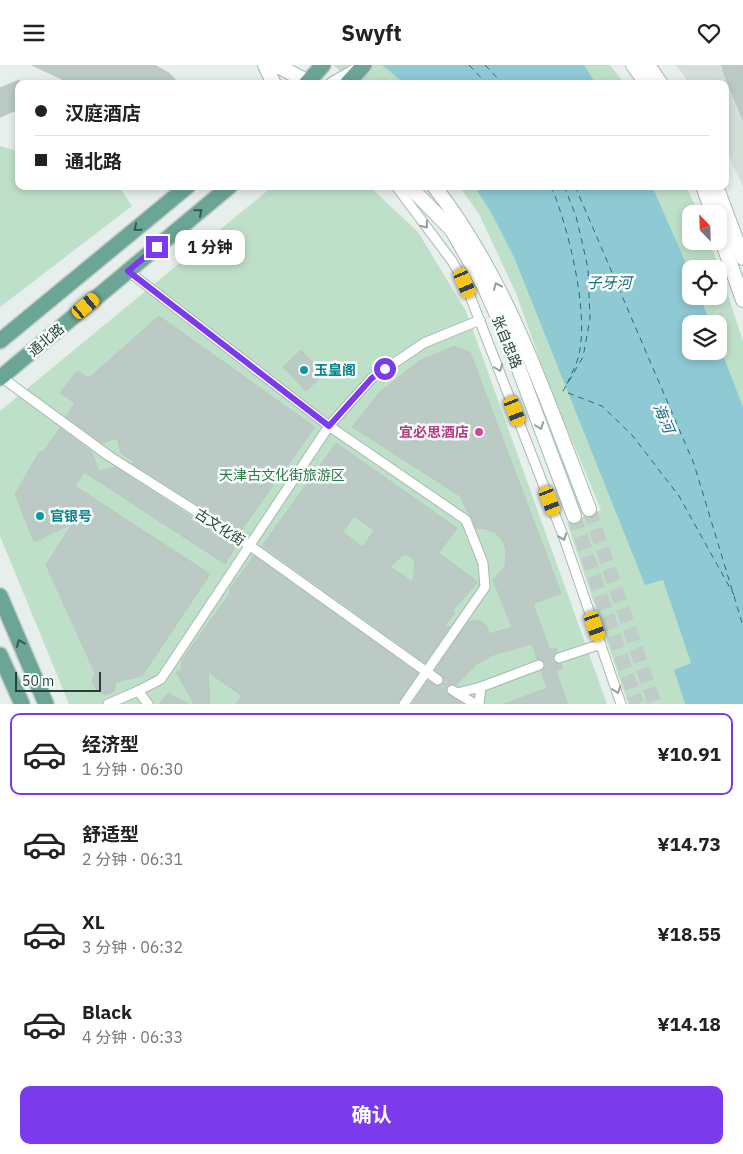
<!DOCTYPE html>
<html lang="zh">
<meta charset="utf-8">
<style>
:root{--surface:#fff;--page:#f6f6f6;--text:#222;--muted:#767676;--line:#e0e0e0;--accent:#7c3aed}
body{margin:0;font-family:"IBM Plex Sans","Noto Sans SC",sans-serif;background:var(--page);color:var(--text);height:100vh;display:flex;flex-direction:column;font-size:19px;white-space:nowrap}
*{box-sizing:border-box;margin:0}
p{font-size:16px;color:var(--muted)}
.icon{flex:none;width:28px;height:28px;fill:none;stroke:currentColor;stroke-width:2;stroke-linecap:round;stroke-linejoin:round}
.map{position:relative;height:639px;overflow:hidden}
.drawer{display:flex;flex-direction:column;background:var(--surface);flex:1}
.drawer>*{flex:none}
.guide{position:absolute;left:15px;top:15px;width:714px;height:110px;border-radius:10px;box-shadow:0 2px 8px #0003;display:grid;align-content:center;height:110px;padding:0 20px;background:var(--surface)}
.needle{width:32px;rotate:337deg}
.controls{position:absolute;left:682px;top:140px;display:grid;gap:10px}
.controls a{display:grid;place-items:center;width:45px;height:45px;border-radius:10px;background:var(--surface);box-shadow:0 2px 8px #0003;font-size:25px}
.scale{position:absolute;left:15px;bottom:12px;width:86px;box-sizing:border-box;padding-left:5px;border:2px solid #24423a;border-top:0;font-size:14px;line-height:18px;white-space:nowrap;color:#24423a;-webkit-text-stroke:4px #f7fbf9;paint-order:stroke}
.end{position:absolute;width:22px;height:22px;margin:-11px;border:6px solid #7c3aed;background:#fff;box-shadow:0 0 0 2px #fff}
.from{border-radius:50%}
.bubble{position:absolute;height:35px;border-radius:10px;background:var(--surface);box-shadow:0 2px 8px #0003;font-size:16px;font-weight:700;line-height:35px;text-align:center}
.car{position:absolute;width:15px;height:30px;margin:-15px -8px;border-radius:6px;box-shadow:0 0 4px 1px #0007;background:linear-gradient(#f5c518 24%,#345 0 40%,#f5c518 0 76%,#345 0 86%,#f5c518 0)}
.guide b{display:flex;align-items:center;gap:18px;height:48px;font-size:19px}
.guide b+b{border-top:1px solid var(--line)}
.guide i{width:12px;height:12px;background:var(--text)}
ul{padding:9px 0 0;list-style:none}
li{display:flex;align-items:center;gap:15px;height:82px;margin:0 10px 8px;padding:0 10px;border:2px solid transparent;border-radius:10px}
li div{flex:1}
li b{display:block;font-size:19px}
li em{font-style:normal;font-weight:700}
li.selected{border-color:var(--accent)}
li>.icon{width:45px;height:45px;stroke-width:1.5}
.button{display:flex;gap:10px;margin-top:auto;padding:10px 20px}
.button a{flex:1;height:58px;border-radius:10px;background:var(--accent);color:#fff;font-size:20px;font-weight:700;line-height:58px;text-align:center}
header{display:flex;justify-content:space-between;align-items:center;height:65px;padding:0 20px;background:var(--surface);font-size:22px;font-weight:700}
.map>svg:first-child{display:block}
.built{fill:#d4dfda}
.green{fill:#bfe0c8;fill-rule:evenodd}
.water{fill:#8ec9d4}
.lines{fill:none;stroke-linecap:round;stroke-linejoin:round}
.ferry{stroke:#1c6f80;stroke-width:1;stroke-dasharray:6 5;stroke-linecap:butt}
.building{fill:#bbcac4;stroke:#b8c9c2;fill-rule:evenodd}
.street-tunnel{stroke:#bfccc8;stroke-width:9;stroke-dasharray:9 4.5;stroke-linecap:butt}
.secondary-tunnel{stroke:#bfccc8;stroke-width:14;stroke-dasharray:14 7;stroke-linecap:butt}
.street-casing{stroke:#a8b8b2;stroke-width:11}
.secondary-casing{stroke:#a4bbb3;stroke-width:16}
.primary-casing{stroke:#c2cac8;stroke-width:18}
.street{stroke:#fff;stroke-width:9}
.secondary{stroke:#fff;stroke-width:14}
.primary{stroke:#6aa596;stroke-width:15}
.oneway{stroke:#365b51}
.oneway2{stroke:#92a09c}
.route{stroke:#7c3aed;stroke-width:6}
.culture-dot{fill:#0f9aa8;stroke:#f7fbf9;stroke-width:2}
.hotel-dot{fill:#d1479c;stroke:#f7fbf9;stroke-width:2}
.labels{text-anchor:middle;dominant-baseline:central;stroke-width:5;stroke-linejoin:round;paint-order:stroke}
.street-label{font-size:14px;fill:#24423a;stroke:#f7fbf9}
.culture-label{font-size:14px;font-weight:bold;fill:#0d838f;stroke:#f7fbf9;text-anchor:start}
.hotel-label{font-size:14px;font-weight:bold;fill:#b23c85;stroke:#f7fbf9;text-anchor:end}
.park-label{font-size:14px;fill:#2d7a4b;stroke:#f7fbf9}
.water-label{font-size:15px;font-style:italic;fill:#1c6f80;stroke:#f7fbf9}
</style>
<header><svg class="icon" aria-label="menu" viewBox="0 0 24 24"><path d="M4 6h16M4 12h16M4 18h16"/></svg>Swyft<svg class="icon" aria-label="heart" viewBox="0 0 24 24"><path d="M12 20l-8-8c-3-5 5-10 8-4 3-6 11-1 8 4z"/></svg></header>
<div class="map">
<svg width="743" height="639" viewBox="0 0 743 639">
<rect width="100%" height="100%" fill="#e6efeb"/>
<polygon class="built" points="676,0 743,0 743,122 725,83 725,19 690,19"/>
<g class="green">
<polygon points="333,0 610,0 625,19 357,19"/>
<polygon points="0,81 19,87 19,121 119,121 132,141 0,242"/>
<polygon points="273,121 369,121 418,167 466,246 607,639 69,639 0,471 0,346"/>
<path d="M459,121H686L699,149H691V176H710L743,276V639H628L567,458L601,445L548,318L516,228L479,149ZM691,204H719V231H691ZM691,259H719V286H691Z"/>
</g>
<g class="water">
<polygon points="382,0 584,0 596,19 405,19"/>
<polygon points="474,121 652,121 691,210 691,231 700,231 710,259 691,259 691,286 719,286 719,280 743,342 743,639 685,639 674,605 691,598 663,515 645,520 514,192 492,149"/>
</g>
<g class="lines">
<g class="ferry">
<polyline points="469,0 487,19"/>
<polyline points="485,0 503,19"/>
<path d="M551,121C568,161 589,246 579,289C577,300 570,311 566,321"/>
<polyline points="564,121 576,151 588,203 590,254 583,292 563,326 602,341 632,370 679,431 734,530"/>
<polyline points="575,121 694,399 733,528"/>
<polyline points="734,531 743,561"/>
</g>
</g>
<g class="building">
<polygon points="32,0 154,0 169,8 179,19 72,19"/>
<polygon points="722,0 743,0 743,55 723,6"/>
<polygon points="19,15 19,44 0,52 0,23"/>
<polygon points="159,251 315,362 240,467 132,398 136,398 121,388 117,373 102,378 66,352 75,338 60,328 77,306 89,313"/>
<polygon points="454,281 470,287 561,528 533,539 550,585 556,583 557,587 553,591 553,595 561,599 563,603 556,606 568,639 504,639 547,623 541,606 545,598 543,595 537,594 532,579 493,590 477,599 456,620 449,620 446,624 447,628 463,639 412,639 428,615 437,621 443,618 443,612 435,605 468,557 478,555 487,561 489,569 512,562 493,515 505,501 506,485 503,476 495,468 486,464 476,463 460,431 352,362 379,328 419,296"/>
<polygon points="301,285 324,309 306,326 283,302"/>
<polygon points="60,363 91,386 99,406 115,402 236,481 225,499 84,407 75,421 210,509 142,611 116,617 114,626 106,630 96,624 92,616 95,608 46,500 72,459 34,477 15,429 40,386 43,387"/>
<path d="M336,378L457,463L439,488L478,517L452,546L455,547L444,562L450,561L425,598L262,481ZM354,451L374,465L363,482L343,467ZM403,490H408L415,496L413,517L390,502Z"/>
<polygon points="254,491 418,608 398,639 236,639 242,631 208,607 210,639 194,639 176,607 181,606 182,595 231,527 229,525"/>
<polygon points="168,628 189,639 159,639"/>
</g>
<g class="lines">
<g class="street-tunnel">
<polyline points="539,600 559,593"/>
<polyline points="438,615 452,625"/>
</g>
<g class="secondary-tunnel">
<polyline points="589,444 655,639"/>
<polyline points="574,451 637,639"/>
</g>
<defs>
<g id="street">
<polyline points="396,121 452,196 465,218 564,473 621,639"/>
<polyline points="128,206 329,361 372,313 424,278 480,255"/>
<polyline points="1,312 109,391 249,480 438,615"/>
<polyline points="559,593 601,579"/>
<polyline points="452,625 475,639"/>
<polyline points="138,626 161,614 329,361 466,455 483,498 485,522 404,639"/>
<polyline points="457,628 481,622"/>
<polyline points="108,639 138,626 148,639"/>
<polyline points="479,639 481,622 539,600"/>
</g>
<g id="secondary">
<polyline points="265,0 274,19"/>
<polyline points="276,0 312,19"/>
<polyline points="633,0 647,19"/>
<polyline points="648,0 661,19"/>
<polyline points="333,19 356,6"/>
<polyline points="409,121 452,165 484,221 507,272 574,451"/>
<path d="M434,121C508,216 546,333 589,444"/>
<polyline points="703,121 713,149"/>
<polyline points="716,121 743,193"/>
<polyline points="719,167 743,235"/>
</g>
<g id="primary">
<polyline points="306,19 323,0"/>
<polyline points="347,19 364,0"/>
<polyline points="0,276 188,121"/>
<polyline points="0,313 230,121"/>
<polyline points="0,531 46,639"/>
<polyline points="0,590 22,639"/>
</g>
</defs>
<use href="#street" class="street-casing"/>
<use href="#secondary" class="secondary-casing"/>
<use href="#primary" class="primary-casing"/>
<use href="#street" class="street"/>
<use href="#secondary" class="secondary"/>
<use href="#primary" class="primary"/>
</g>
<defs><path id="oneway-chevron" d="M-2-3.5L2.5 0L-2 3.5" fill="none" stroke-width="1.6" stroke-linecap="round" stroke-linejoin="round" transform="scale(1.25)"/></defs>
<g class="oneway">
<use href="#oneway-chevron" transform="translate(199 147) rotate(-40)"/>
<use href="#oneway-chevron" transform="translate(137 163) rotate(140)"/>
<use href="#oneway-chevron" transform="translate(20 578) rotate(-113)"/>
</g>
<g class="oneway2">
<use href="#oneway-chevron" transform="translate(425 160) rotate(52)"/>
<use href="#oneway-chevron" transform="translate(497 221) rotate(-114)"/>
<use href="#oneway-chevron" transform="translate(499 303) rotate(69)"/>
<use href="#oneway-chevron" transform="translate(540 361) rotate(69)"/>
<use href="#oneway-chevron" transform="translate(563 472) rotate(70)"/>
<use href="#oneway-chevron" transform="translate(617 625) rotate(72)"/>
</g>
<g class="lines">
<polyline class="route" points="157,182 128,206 329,361 372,313 385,304"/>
</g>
<g class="culture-dot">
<circle cx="304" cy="305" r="5"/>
<circle cx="40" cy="451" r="5"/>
</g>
<circle class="hotel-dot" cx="479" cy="367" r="5"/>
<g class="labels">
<g class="street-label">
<text transform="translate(46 275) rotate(-40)">通北路</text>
<text transform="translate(507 277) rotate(68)">张自忠路</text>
<text transform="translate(220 462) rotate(33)">古文化街</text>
</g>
<g class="culture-label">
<text x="314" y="305">玉皇阁</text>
<text x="50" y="451">官银号</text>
</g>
<g class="hotel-label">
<text x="469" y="367">宜必思酒店</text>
</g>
<g class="park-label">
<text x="282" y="410">天津古文化街旅游区</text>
</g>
<g class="water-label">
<text x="609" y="217">子牙河</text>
<text transform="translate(664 353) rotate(67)">海河</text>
</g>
</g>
</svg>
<div class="controls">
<a><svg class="needle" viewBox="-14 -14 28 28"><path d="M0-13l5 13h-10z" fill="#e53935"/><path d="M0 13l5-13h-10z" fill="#767676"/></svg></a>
<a><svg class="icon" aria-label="locate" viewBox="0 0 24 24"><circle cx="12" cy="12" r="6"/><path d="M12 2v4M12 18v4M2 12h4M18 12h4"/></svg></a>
<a><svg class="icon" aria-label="layers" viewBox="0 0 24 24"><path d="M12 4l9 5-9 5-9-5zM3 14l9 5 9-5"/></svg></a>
</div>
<div class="scale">50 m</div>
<i class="end from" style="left:385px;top:304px"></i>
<i class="end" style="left:157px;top:182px"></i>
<div class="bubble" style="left:175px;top:165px;width:70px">1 分钟</div>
<i class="car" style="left:465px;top:218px;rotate:157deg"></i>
<i class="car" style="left:86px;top:241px;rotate:50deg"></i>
<i class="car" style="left:515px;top:346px;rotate:159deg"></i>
<i class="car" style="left:550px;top:436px;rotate:159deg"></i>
<i class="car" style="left:595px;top:561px;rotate:161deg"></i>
<div class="guide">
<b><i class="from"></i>汉庭酒店</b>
<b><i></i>通北路</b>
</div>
</div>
<section class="drawer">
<ul>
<li class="selected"><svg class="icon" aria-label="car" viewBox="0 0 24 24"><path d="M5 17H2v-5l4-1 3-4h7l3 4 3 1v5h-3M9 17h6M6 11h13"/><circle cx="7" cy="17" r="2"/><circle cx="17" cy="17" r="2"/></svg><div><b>经济型</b><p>1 分钟 · 06:30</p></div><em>¥10.91</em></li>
<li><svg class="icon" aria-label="car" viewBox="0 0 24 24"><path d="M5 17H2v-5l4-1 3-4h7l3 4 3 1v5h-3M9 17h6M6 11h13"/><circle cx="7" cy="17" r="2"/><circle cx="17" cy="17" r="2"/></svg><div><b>舒适型</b><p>2 分钟 · 06:31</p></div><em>¥14.73</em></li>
<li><svg class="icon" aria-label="car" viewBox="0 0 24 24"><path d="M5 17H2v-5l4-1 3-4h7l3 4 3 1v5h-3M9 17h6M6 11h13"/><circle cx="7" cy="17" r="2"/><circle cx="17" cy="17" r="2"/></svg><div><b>XL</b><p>3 分钟 · 06:32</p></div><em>¥18.55</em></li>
<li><svg class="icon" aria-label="car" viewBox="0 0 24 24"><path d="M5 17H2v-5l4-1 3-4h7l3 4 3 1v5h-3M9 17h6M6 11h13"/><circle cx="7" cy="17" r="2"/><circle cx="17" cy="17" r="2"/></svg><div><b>Black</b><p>4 分钟 · 06:33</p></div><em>¥14.18</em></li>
</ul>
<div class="button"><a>确认</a></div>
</section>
